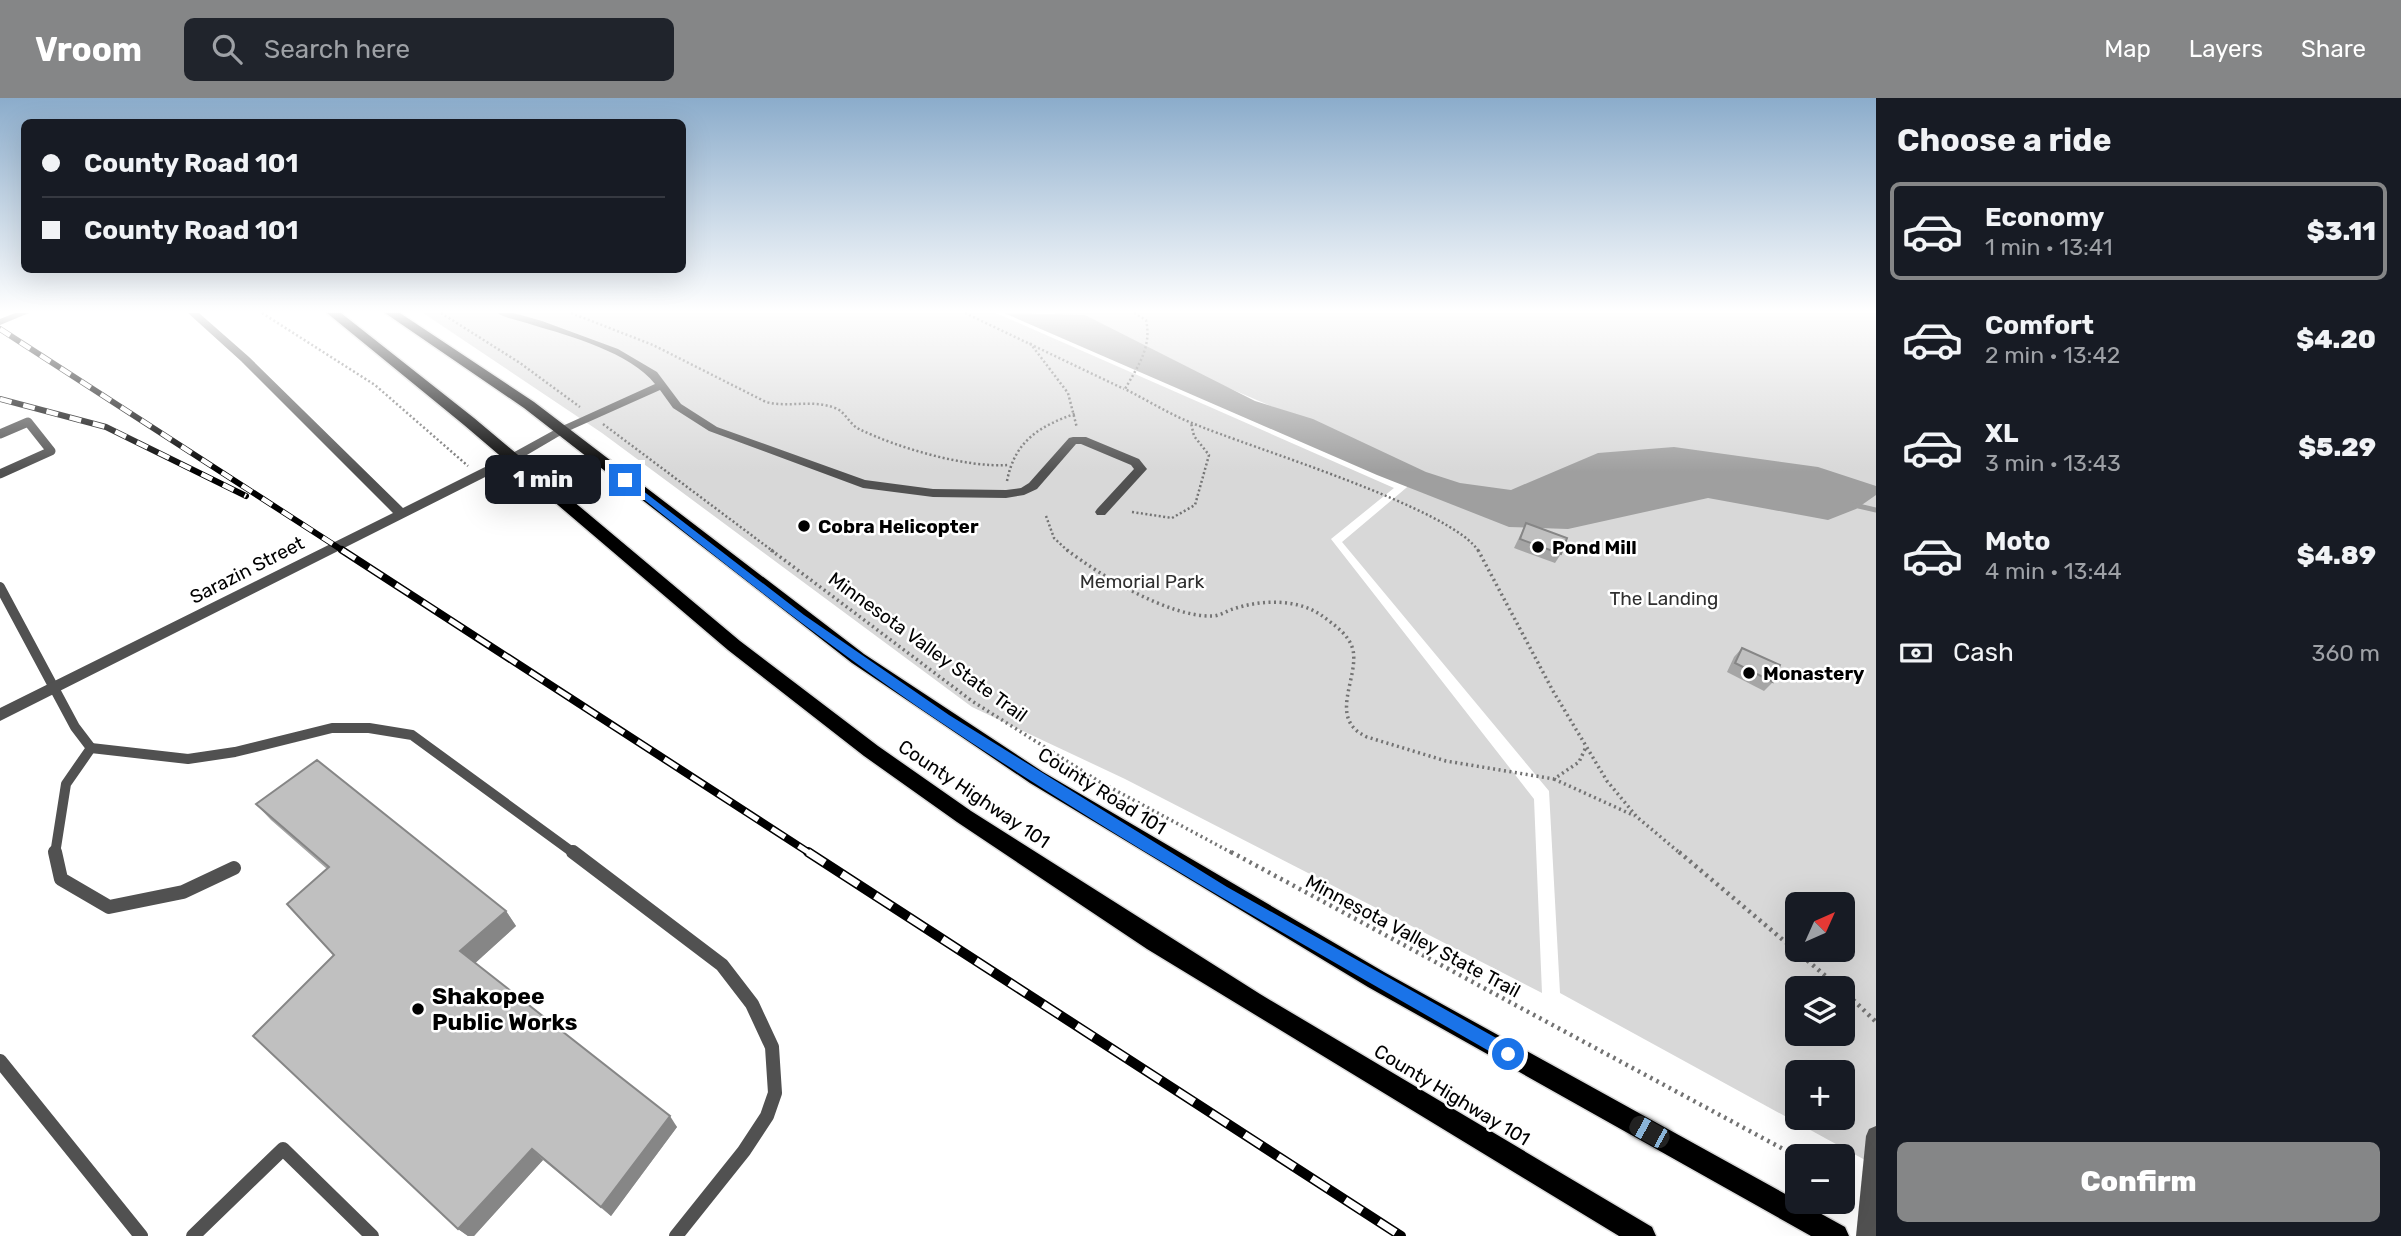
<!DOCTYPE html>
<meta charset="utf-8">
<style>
:root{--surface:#171b24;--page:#20242c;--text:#f1f3f6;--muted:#9ea1a6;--line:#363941;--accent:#858687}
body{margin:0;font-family:Rubik,sans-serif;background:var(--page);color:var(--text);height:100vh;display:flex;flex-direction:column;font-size:26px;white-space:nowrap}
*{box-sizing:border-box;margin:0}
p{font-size:23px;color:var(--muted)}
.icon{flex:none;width:38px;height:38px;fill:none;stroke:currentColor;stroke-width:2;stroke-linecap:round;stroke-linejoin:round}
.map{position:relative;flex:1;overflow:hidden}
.sheet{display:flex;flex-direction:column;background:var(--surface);width:525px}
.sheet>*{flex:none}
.banner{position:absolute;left:21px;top:21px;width:665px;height:154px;border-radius:10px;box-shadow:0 7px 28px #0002;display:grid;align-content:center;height:154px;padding:0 21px;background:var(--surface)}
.needle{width:46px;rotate:45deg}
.buttons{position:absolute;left:1785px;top:794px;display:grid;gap:14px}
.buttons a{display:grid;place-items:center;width:70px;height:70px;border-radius:10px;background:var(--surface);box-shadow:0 7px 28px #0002;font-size:35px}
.end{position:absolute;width:32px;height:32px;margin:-16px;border:9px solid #1a73e8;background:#fff;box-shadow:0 0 0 4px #fff}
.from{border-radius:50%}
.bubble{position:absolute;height:49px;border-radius:10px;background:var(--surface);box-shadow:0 7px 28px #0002;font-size:23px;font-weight:800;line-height:49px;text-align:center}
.car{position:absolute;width:21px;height:42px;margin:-21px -10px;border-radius:9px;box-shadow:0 0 5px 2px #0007;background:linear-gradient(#222 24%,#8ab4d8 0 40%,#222 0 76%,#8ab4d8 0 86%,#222 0)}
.banner b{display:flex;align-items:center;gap:24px;height:66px;font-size:26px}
.banner b+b{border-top:2px solid var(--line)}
.banner i{width:18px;height:18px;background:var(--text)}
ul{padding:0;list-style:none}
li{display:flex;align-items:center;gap:21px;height:98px;margin:0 14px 10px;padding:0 7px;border:4px solid transparent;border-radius:10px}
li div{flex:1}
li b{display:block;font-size:26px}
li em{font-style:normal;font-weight:800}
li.on{border-color:var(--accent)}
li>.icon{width:63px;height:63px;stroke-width:1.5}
h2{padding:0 21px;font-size:32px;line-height:84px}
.pay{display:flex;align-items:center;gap:18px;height:77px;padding:0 21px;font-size:26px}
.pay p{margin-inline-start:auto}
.cta{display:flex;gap:14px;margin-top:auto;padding:14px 21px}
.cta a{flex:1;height:80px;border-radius:10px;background:var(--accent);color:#fff;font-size:28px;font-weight:800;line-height:80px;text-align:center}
header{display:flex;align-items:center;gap:42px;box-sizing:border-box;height:98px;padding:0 35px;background:var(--accent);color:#fff}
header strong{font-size:33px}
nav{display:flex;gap:38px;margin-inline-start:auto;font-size:24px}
.search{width:490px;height:63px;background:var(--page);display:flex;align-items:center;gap:18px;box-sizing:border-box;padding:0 24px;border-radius:10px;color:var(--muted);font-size:26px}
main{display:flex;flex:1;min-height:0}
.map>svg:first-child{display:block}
.green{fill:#d8d8d8;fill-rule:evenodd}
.water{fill:#9f9f9f}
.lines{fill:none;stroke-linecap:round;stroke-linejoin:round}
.stream{stroke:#9f9f9f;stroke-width:5}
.primary-casing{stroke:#dbdbdb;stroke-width:3}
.path-far2{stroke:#737373;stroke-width:2.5;stroke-dasharray:2 2.5;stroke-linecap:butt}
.path-far1{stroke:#737373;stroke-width:3.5;stroke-dasharray:2 3.5;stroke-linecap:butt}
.path{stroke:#737373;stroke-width:4.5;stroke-dasharray:2.5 4.5;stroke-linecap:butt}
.service-far2{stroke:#515151;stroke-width:9}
.service-far1{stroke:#515151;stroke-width:10}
.service{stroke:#515151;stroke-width:14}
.minor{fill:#515151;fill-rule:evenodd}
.primary{fill:#000;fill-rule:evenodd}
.rail-far2-casing{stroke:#000;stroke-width:6}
.rail-far1-casing{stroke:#000;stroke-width:8}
.rail-casing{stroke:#000;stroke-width:10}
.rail-far2{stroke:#fff;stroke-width:4.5;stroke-dasharray:12;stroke-linecap:butt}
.rail-far1{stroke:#fff;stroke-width:5;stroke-dasharray:16;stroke-linecap:butt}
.rail{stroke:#fff;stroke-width:7;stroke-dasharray:20;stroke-linecap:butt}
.wall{fill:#a5a5a5}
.shaded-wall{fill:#868686}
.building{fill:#c0c0c0;stroke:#868686;stroke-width:2}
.route{fill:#1a73e8}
.poi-dot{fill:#000;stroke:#fff;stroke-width:2.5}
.labels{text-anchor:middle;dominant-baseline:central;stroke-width:5;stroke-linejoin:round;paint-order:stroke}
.poi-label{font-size:19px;font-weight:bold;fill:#000;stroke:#fff;text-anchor:start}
.street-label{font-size:19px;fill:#000;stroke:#fff}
.park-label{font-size:19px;fill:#2f2f2f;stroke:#fff}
.near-poi-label{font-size:23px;font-weight:bold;fill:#000;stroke:#fff;text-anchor:start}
</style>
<header>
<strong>Vroom</strong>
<div class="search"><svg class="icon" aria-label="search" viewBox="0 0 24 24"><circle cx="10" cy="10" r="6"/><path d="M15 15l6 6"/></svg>Search here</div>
<nav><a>Map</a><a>Layers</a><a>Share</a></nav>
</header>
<main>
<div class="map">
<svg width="1876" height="1138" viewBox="0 0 1876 1138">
<rect width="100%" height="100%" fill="#fff"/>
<g class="green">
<polygon points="423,215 996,215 1394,390 1331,441 1534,701 1542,895 1125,681 972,609 602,335"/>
<path d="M1053,215H1876V1068L1560,895L1549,693L1342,444L1425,374ZM1797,807H1843V852H1797ZM1797,891H1843V936H1797ZM1797,975H1843V1020H1797Z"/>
</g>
<polygon class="water" points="1004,215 1085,217 1255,303 1313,321 1426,374 1460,385 1511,392 1598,355 1674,349 1818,369 1876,388 1876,397 1856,411 1828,422 1708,400 1568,431 1509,429 1377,377"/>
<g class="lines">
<polyline class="stream" points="1854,407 1876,412"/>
<defs>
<g id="primary">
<polygon points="327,215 341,215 474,320 740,543 878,648 971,713 1260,896 1652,1129 1656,1138 1619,1138 1147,851 957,724 864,658 728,552 464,327"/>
<polygon points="385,215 400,215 534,304 864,556 1043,674 1384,874 1845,1129 1849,1138 1811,1138 1368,889 1030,685 852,565 524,310"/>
</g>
</defs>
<use href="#primary" class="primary-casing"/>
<g class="path-far2">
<polyline points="262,215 375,287 468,368"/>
<polyline points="441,215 520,265 580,309"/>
<path d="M571,215L653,247L766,304C789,310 812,301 835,310C845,313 849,326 859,331C898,350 966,370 1009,367"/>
<polyline points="965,215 1124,291"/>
<path d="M1134,215L1146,222C1152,249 1138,268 1125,291C1147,302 1169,316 1192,325C1248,349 1455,411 1479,454"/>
<polyline points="1030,245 1068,295 1077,330"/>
<polyline points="603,326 774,454"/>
<path d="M1007,383C1015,342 1040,328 1077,315"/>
<polyline points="1132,414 1172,420 1195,407 1209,357 1194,338 1191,325"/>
<polyline points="1046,418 1054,440 1069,454"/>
</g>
<g class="path-far1">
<polyline points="771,452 972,603 1100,684 1234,756"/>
<path d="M1067,452C1101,478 1169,519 1212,518C1220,518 1226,513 1233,511C1260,502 1296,500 1321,517C1333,526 1349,536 1353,552C1359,581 1327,621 1367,639L1446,663L1554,681L1579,664L1586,649"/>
<polyline points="1478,452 1553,593 1607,683 1637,719 1681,756"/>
<polyline points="1554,681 1635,718"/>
</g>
<g class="path">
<polyline points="1231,754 1798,1059"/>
<polyline points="1679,754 1841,891"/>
<polyline points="1843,892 1876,924"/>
<polyline points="1843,1082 1853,1088"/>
</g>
<polyline class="service-far2" points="0,336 28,324 51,353 0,376"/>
<g class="service-far1">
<polyline points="0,489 75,629 91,650 66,686 55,756"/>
<polyline points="91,650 188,661 235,654 332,630 369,630 412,637 575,756"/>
</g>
<g class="service">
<polyline points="55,754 61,781 109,809 183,794 234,770"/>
<polyline points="573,754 722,867 752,906 772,949 775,995 767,1018 744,1053 676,1138"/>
<polyline points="0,963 141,1138"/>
<polyline points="193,1138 283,1051 372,1138"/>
</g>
<g class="minor">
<polygon points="15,215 29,215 0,227 0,221"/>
<path d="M188,215H199L249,259L403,410L507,358L558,330L655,286C631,255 570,238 533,227C521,223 507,221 497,215H514L542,223L618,251L657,274L681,306L717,329L865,382L933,391L1006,392L1021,390L1029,385L1069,340L1073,339H1086L1139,361L1147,371L1105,417H1097L1095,414L1097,411L1134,371L1131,367L1081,346H1076L1037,391L1024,397L1006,400L933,399L863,390L709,333L673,310L660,292L566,334L515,364L0,623V610L393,415L241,263Z"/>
<polygon points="1876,1028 1876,1138 1856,1138 1866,1038 1869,1031"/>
</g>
<use href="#primary" class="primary"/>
<defs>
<g id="rail-far2">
<polyline points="0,231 345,454"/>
<polyline points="0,301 106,329 246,398"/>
</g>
<polyline id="rail-far1" points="342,452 811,756"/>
<polyline id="rail" points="808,754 1401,1138"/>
</defs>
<use href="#rail-far2" class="rail-far2-casing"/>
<use href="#rail-far1" class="rail-far1-casing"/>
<use href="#rail" class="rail-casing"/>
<use href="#rail-far2" class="rail-far2"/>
<use href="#rail-far1" class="rail-far1"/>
<use href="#rail" class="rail"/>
</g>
<g class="wall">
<polygon points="1526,425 1561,456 1555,465 1514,450"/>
<polygon points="1742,550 1773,584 1764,593 1727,574 1734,559"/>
<polygon points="256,706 506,813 516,828 475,865 677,1029 611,1118 543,1062 474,1138 468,1138 458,1131 334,857 327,771 271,722"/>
</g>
<g class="shaded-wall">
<polygon points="506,813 516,828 472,868 460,853"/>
<polygon points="670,1018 677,1029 611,1118 601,1109"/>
<polygon points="532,1051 543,1062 474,1138 468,1138 458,1131"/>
</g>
<g class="building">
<polygon points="1526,425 1567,440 1561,456 1520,441"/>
<polygon points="1742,550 1780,567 1773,584 1735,565"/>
<polygon points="317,662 506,813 460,853 670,1018 601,1109 532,1051 458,1131 253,938 334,857 287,806 329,769 256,706"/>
</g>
<linearGradient id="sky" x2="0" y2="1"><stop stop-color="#8baccb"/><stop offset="0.57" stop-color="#fff"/><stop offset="1" stop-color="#fff" stop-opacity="0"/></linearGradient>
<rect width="1876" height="374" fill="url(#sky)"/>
<path class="route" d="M625,379L804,517L949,617L1227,789L1514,950V961H1503C1313,852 1121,745 939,623C829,549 726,467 622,384Z"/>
<g class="poi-dot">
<circle cx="804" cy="428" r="7"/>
<circle cx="1538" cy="449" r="7"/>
<circle cx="1749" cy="575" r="7"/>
<circle cx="418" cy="911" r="7"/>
</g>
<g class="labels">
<g class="poi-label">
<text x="818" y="428">Cobra Helicopter</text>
<text x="1552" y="449">Pond Mill</text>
<text x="1763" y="575">Monastery</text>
</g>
<g class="street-label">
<text transform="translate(247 472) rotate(-27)">Sarazin Street</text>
<text transform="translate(928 549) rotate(36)">Minnesota Valley State Trail</text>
<text transform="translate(1102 693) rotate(32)">County Road 101</text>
<text transform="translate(974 696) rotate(34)">County Highway 101</text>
<text transform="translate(1413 838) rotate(28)">Minnesota Valley State Trail</text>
<text transform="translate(1452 997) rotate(31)">County Highway 101</text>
</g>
<g class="park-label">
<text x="1142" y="483">Memorial Park</text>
<text x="1664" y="500">The Landing</text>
</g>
<g class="near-poi-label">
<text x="432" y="898">Shakopee<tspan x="432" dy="26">Public Works</tspan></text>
</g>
</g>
</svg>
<div class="buttons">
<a><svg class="needle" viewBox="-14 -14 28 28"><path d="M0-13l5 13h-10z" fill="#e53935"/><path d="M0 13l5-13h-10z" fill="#9ea1a6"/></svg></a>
<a><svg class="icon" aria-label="layers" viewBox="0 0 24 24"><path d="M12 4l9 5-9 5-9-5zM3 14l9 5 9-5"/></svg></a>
<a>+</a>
<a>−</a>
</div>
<i class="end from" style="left:1508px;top:956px"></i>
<i class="end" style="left:625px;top:382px"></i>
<div class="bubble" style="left:485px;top:357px;width:116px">1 min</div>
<i class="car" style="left:1649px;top:1034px;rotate:299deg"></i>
<div class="banner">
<b><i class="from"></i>County Road 101</b>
<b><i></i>County Road 101</b>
</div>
</div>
<section class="sheet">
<h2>Choose a ride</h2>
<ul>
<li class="on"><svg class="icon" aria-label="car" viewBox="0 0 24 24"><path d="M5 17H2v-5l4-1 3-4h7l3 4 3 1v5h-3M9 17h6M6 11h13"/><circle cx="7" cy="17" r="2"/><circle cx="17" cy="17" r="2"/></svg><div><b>Economy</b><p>1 min · 13:41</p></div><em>$3.11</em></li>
<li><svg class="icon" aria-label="car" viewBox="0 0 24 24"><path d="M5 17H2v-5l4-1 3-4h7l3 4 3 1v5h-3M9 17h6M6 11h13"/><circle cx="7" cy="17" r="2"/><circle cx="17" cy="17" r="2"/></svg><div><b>Comfort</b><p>2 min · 13:42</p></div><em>$4.20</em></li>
<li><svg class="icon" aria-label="car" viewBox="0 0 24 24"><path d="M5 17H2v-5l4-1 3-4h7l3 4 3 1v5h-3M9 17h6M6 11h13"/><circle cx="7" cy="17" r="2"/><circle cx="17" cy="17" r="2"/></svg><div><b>XL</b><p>3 min · 13:43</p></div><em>$5.29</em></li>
<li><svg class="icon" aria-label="car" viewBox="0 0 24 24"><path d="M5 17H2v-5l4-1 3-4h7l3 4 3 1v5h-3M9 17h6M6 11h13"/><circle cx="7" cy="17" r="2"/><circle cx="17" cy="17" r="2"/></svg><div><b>Moto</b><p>4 min · 13:44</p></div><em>$4.89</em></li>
</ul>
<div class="pay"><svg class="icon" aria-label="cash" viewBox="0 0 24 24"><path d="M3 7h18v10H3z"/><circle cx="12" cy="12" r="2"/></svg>Cash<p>360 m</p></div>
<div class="cta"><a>Confirm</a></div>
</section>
</main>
